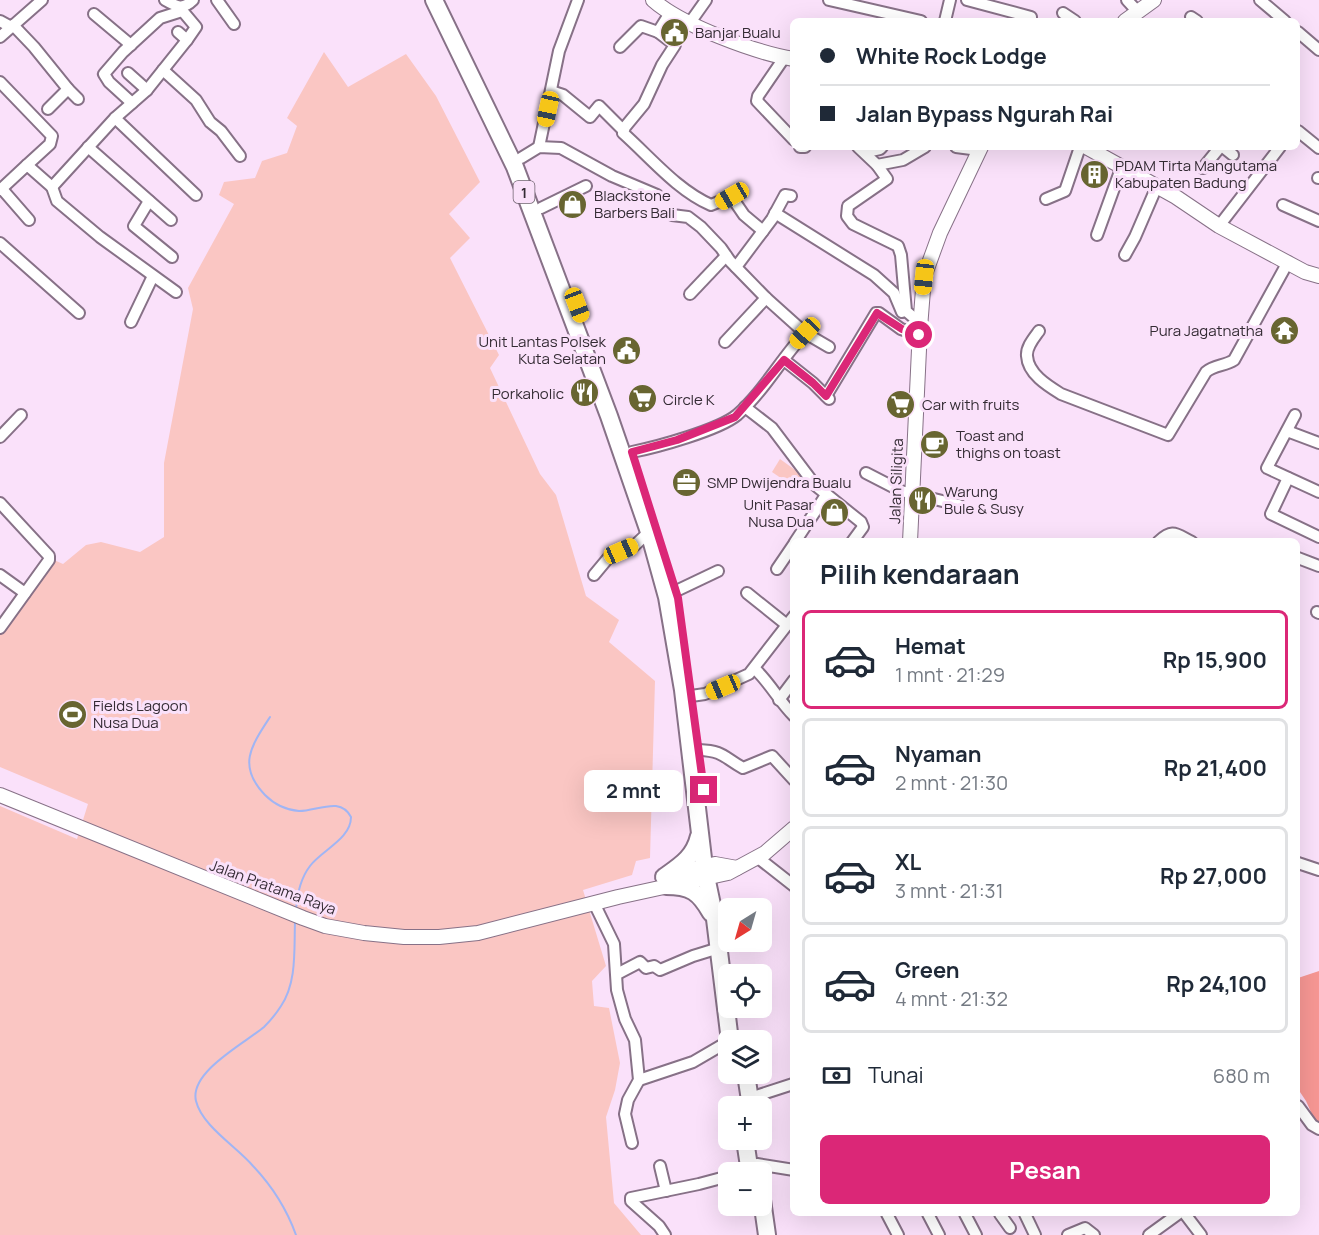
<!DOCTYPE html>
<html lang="id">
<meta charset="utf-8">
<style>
:root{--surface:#fff;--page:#f2f2f3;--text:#1f2937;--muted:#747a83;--line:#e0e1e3;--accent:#db2777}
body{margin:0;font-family:Manrope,sans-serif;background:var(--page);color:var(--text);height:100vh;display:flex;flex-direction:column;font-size:22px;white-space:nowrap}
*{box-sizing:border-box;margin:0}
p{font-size:20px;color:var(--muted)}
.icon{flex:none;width:33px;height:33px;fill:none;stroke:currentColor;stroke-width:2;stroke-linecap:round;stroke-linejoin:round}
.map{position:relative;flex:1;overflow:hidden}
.side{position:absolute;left:790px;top:538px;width:510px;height:678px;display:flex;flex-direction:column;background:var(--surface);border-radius:9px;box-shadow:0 6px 24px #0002}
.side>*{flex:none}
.top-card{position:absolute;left:790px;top:18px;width:510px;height:132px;border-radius:9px;box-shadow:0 6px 24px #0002;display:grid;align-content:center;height:132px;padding:0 30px;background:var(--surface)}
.needle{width:39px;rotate:217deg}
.buttons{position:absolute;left:718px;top:898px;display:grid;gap:12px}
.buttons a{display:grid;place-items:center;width:54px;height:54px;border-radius:9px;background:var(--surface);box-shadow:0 6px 24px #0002;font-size:30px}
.end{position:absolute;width:27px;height:27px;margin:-14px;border:8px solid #db2777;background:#fff;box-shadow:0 0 0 3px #fff}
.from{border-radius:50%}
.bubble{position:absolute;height:42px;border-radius:9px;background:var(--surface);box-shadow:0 6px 24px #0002;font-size:20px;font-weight:700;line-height:42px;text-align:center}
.car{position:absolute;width:18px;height:36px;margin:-18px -9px;border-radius:8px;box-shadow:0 0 4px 2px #0007;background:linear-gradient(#f5c518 24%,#345 0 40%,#f5c518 0 76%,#345 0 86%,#f5c518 0)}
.top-card b{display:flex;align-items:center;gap:21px;height:57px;font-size:22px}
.top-card b+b{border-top:2px solid var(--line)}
.top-card i{width:15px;height:15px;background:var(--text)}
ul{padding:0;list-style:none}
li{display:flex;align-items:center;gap:18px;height:99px;margin:0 12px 9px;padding:0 18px;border:3px solid var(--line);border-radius:9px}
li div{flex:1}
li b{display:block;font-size:22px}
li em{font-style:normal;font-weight:700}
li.current{border-color:var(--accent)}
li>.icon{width:54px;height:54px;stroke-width:1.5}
h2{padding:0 30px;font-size:27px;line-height:72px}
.pay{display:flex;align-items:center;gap:15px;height:66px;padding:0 30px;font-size:22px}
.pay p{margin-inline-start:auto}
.primary-button{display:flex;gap:12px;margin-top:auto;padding:12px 30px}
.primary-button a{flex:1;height:69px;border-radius:9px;background:var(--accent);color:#fff;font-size:24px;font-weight:700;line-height:69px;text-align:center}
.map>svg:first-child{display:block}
.green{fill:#fac6c3}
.forest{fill:#f79794}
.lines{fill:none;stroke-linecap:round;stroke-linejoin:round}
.stream{stroke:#a0b5f4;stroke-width:2}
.minor-casing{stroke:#877187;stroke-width:14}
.major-casing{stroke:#877187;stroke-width:16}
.highway-casing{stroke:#877187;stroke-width:20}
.minor{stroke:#fff;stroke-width:10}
.major{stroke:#fff;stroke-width:14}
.highway{stroke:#fff;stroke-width:16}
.route{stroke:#db2777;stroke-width:8}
.labels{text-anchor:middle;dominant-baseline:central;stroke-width:6;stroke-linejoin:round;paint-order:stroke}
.shield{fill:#fae1fa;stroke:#6f626f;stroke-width:1.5}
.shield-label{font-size:14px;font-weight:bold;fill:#342b34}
.poi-label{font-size:15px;fill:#342b34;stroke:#fae1fa;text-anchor:start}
.street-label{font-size:15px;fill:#342b34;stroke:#fae1fa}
</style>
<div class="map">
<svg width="1319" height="1235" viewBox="0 0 1319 1235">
<rect width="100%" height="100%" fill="#fae1fa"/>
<g class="green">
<polygon points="324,52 348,87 406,54 436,96 480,182 449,214 470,238 450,258 499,355 490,368 540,474 556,495 586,596 619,620 609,642 655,681 650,858 636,861 632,875 583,890 606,966 592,981 594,1006 609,1008 620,1063 615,1090 606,1117 614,1203 641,1235 0,1235 0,806 77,839 88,804 0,767 0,631 54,560 63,564 86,545 101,542 140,552 164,537 164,463 193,309 188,288 234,204 219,195 224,182 255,178 262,161 287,153 297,126 287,118"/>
<polygon points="780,459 802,475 794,487 772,472"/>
</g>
<polygon class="forest" points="1319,971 1319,1130 1306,1101 1298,1089 1298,978"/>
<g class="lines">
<g class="stream">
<path d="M270,717C251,746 237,766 265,795C274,804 286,810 299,811C311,811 324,805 336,806C343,807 348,811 351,817C351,839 322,850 310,866C300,879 297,895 296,910"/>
<path d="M295,922C294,950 297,982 281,1006C276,1014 270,1021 264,1027C245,1043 189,1072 196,1101C202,1126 237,1147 253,1166C271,1185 287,1210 296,1235"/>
</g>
<defs>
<g id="minor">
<path d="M165,0C177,7 183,10 193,0"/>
<polyline points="217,0 234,24"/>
<polyline points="829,0 921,21"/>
<polyline points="967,0 1031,17"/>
<polyline points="1127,0 1138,12"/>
<polyline points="1260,0 1285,21"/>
<polyline points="1063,13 1075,21"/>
<polyline points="94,14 131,45"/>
<polyline points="1191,17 1197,21"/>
<polyline points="0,21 11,27"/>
<polyline points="945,21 950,0"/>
<polyline points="689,24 706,0"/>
<polyline points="13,25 34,47 68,89 48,109"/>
<polyline points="178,32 187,40"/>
<path d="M658,32L675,45L662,65L644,104L625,127L623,133C651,158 677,190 711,205L740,193"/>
<polyline points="1298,32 1319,50"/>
<polyline points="0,37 42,0"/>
<polyline points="620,47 641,26 658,32 670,13"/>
<polyline points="784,58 758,96 757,101 794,140"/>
<polyline points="163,70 196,100 210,122 221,131 240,156"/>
<polyline points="128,73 147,90"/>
<polyline points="0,82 52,136 50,144 27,165"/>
<polyline points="68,89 78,99"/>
<polyline points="551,91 563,95 590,117 599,106 623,130"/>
<polyline points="132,103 109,82 104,74 123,52 160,18 182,11"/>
<polyline points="115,118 196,195"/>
<polyline points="1298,131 1319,148"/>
<polyline points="88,147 171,220"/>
<polyline points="539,147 559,51 578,0"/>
<polyline points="800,147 805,147"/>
<polyline points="858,147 877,165 887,179 848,206 847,216 853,224 898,246 901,255 906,311 920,323"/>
<polyline points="866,147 871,151 880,149 882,147"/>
<polyline points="956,147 979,150"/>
<polyline points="1223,147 1233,155"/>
<polyline points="521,158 539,147 561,148 612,176 657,195"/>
<polyline points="877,165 903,160 925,147"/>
<polyline points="1203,168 1220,147"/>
<polyline points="1318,178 1319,178"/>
<polyline points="52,187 115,118 147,90 187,40 196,27 180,8"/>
<polyline points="2,189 29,220"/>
<polyline points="0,190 27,165 52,187 57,201 100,237 176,292"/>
<polyline points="731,196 744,215 763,231"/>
<polyline points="1046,199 1065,191 1080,147"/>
<polyline points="149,201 134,226 172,257"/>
<polyline points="1283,205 1319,221"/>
<polyline points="541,208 586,186"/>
<polyline points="775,213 874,275 894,293 902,312"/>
<polyline points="672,215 688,217 701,227 721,248 730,261 766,298 805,333 829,347"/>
<polyline points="1219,226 1280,147"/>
<polyline points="1097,235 1122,166"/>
<polyline points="0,243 79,313"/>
<polyline points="1125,255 1135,237 1157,186"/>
<polyline points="736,267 772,219 785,195 791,196"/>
<polyline points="690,294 726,256"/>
<polyline points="131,322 153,276"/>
<path d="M1039,331C1034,338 1026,347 1027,356C1028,374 1048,386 1061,394L1168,435L1206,372C1214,365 1225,366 1234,360L1288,262"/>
<polyline points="725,342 766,298"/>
<polyline points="784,360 813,383 829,399"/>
<polyline points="826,396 876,313 879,313 901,329 919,335"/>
<polyline points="745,407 772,428 815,485 861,522 863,527 852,542"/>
<polyline points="1295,415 1267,468 1319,492"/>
<polyline points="1287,431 1319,443"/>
<polyline points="0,437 21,415"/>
<path d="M632,452C657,447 719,430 737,415C764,391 781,359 805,333"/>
<polyline points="866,473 901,491 959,505"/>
<polyline points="1288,478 1271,514 1319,537"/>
<polyline points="0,503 49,556 49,560 0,628"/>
<polyline points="795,542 826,495"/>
<path d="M1158,542C1173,528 1176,534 1192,542"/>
<polyline points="1298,558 1319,566"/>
<polyline points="777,569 794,544"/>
<polyline points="0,575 25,593"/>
<polyline points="594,575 609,557 634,546 649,532"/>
<polyline points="676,591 718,571"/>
<polyline points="747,593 787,625"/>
<polyline points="1317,612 1319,613"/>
<path d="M755,669C770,683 779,701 794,716"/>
<polyline points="691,696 705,694 749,674 794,616"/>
<polyline points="779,700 794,680"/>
<path d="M699,750C724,751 723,757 743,768L772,756L794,780"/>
<polyline points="757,857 794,886"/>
<polyline points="1298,863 1319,870"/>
<polyline points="594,903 614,944 617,990 625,1019 635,1040 639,1080 628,1100 625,1114 632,1143"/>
<polyline points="617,974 640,962 646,968 654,966 660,970 693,956 719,948"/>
<polyline points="639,1080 693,1062 729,1041"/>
<polyline points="750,1098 793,1084"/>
<polyline points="1298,1106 1312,1125 1319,1129"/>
<polyline points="757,1164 794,1170"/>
<polyline points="660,1166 666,1191"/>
<polyline points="887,1214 898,1235"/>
<polyline points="928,1214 939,1235"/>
<polyline points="965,1214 976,1235"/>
<polyline points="1000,1214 1010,1228"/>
<polyline points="1025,1214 1035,1235"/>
<polyline points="1185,1214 1201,1235"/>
<polyline points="665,1235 659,1226 631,1201 631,1198 699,1184 729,1176"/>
<polyline points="1068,1235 1085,1228 1094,1235"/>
<polyline points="1149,1235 1178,1214"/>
</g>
<g id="major">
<path d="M653,0C681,25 756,53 794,59"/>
<polyline points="1125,21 1154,0"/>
<polyline points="1086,147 1176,197 1219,226 1305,272 1319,276"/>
<polyline points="910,542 920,328 924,277 940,233 981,147"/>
<polyline points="0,795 303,918 325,926 364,933 404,937 439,937 478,933 618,897 728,873 765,853 794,828"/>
<polyline points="670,875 715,864 737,868"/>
</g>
<g id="highway">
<polyline points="434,0 515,167 609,416 649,532 667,597 683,690 704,867 715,919 730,1041"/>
<path d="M664,877C681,865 694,857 699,836"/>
<path d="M666,886C691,886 699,892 711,913"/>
<polyline points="746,1074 751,1107"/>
<polyline points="745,1140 750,1173"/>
<polyline points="762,1200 767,1235"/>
</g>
</defs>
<use href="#minor" class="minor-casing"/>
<use href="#major" class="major-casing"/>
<use href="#highway" class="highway-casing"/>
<use href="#minor" class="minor"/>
<use href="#major" class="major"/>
<use href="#highway" class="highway"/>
</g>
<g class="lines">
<polyline class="route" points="704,790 678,598 632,452 677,440 735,417 784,360 813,383 826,396 877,313 902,329 919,335"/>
</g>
<defs>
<symbol id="civic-disc" viewBox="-11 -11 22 22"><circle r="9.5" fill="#686531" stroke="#fae1fa"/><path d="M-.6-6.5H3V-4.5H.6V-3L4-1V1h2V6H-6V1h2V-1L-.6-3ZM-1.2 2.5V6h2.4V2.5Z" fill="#fff"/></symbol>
<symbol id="building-disc" viewBox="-11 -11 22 22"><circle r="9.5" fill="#686531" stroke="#fae1fa"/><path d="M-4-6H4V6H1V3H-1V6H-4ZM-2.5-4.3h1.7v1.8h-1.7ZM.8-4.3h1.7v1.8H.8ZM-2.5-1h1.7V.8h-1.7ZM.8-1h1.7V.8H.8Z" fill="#fff"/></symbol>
<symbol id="shop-disc" viewBox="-11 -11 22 22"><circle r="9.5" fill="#686531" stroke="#fae1fa"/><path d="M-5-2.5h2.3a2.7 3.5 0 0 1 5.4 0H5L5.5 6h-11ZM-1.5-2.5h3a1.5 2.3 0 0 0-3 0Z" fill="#fff"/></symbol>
<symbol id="temple-disc" viewBox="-11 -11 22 22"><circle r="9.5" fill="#686531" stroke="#fae1fa"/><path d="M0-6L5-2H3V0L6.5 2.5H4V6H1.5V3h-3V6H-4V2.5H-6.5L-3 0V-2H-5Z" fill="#fff"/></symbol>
<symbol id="restaurant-disc" viewBox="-11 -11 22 22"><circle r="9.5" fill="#686531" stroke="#fae1fa"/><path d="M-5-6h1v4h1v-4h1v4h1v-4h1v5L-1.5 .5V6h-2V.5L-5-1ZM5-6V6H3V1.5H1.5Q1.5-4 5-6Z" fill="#fff"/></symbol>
<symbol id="supermarket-disc" viewBox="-11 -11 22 22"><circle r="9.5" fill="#686531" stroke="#fae1fa"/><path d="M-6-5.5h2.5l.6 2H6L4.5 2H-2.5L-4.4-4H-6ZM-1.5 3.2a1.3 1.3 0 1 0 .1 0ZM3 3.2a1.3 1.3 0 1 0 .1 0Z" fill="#fff"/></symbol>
<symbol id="cafe-disc" viewBox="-11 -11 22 22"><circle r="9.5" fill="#686531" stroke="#fae1fa"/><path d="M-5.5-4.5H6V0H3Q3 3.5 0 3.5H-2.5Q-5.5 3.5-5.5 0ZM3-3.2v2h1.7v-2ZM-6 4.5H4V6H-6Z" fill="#fff"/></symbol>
<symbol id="office-disc" viewBox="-11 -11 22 22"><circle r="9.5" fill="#686531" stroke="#fae1fa"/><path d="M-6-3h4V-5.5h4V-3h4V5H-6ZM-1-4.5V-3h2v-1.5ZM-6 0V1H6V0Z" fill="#fff"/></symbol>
<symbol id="stadium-disc" viewBox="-11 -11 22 22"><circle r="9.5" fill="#686531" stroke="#fae1fa"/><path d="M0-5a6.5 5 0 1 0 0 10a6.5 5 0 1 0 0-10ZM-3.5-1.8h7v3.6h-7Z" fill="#fff"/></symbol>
</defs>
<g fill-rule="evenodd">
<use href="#civic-disc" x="658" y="16" width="33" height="33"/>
<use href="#building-disc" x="1078" y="158" width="33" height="33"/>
<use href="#shop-disc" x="556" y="188" width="33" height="33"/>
<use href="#temple-disc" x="1268" y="314" width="33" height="33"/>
<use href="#civic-disc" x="610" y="334" width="33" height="33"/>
<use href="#restaurant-disc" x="568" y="376" width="33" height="33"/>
<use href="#supermarket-disc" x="626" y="382" width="33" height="33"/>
<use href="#supermarket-disc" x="884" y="388" width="33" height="33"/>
<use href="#cafe-disc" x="918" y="428" width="33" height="33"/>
<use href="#office-disc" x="670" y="466" width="33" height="33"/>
<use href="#restaurant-disc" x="906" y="484" width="33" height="33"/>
<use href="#shop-disc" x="818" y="496" width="33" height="33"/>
<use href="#stadium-disc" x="56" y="698" width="33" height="33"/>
</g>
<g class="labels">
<rect class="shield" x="513.5" y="181" width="21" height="22" rx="4.5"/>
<g class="shield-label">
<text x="524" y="192">1</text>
</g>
<g class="poi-label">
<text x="695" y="32">Banjar Bualu</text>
<text x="1115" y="165">PDAM Tirta Mangutama<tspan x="1115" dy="17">Kabupaten Badung</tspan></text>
<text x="594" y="195">Blackstone<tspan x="594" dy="17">Barbers Bali</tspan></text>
<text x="1263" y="330" text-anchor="end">Pura Jagatnatha</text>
<text x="606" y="341" text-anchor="end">Unit Lantas Polsek<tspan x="606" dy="17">Kuta Selatan</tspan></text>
<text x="564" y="393" text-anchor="end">Porkaholic</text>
<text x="663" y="399">Circle K</text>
<text x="922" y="404">Car with fruits</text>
<text x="956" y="435">Toast and<tspan x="956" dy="17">thighs on toast</tspan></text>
<text x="707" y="482">SMP Dwijendra Bualu</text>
<text x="944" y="491">Warung<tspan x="944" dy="17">Bule &amp; Susy</tspan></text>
<text x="814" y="504" text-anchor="end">Unit Pasar<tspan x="814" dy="17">Nusa Dua</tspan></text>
<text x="93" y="705">Fields Lagoon<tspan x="93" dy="17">Nusa Dua</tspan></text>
</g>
<g class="street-label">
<text transform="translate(896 481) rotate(-88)">Jalan Siligita</text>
<text transform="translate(273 887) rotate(20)">Jalan Pratama Raya</text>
</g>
</g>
</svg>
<div class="buttons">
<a><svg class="needle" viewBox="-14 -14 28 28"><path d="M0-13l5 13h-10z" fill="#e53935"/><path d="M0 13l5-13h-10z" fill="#747a83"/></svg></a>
<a><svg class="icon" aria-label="locate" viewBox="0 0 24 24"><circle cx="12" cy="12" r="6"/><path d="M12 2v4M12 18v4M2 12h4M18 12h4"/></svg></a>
<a><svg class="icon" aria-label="layers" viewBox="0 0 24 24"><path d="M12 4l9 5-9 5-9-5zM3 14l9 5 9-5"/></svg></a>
<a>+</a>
<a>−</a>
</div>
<i class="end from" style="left:919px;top:335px"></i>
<i class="end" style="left:704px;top:790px"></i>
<div class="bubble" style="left:584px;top:770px;width:99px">2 mnt</div>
<i class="car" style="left:548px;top:109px;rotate:192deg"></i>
<i class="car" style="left:732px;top:196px;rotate:240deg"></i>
<i class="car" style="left:924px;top:277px;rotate:186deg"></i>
<i class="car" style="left:577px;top:305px;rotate:159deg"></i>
<i class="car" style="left:805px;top:333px;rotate:223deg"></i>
<i class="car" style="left:621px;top:551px;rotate:66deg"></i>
<i class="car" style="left:723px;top:687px;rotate:247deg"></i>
<div class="top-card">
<b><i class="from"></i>White Rock Lodge</b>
<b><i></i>Jalan Bypass Ngurah Rai</b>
</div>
<section class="side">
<h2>Pilih kendaraan</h2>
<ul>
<li class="current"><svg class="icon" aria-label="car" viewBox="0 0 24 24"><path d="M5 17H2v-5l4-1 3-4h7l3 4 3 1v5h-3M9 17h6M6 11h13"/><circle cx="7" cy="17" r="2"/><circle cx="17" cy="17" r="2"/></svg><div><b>Hemat</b><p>1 mnt · 21:29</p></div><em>Rp 15,900</em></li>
<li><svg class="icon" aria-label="car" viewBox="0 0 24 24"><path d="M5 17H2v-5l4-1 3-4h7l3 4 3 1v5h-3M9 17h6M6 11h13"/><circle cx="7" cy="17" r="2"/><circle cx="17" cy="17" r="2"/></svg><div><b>Nyaman</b><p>2 mnt · 21:30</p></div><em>Rp 21,400</em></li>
<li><svg class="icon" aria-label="car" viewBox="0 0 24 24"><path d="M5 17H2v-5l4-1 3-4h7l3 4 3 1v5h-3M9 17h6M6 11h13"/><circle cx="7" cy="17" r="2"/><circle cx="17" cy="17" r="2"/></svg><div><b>XL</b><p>3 mnt · 21:31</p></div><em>Rp 27,000</em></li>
<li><svg class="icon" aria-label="car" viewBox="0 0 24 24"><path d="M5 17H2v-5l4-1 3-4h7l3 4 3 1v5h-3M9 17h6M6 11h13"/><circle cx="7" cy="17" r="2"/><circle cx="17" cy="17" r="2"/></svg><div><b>Green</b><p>4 mnt · 21:32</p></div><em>Rp 24,100</em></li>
</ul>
<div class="pay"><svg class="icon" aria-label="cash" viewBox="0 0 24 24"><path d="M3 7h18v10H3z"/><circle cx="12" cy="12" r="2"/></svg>Tunai<p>680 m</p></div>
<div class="primary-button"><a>Pesan</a></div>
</section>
</div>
